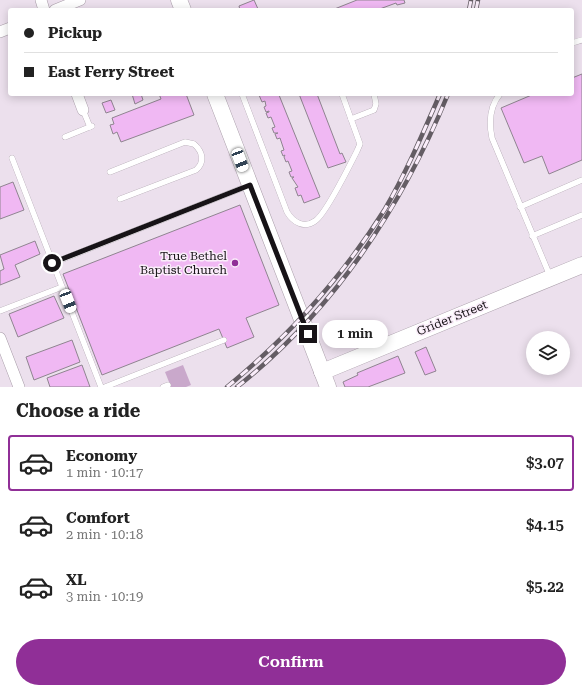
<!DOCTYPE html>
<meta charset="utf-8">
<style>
:root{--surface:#fff;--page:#f6f6f6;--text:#222;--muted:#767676;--line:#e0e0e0;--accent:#902f97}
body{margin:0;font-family:"Roboto Serif",serif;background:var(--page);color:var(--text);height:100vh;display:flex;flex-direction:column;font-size:15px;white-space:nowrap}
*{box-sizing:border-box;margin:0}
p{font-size:13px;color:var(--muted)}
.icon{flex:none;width:22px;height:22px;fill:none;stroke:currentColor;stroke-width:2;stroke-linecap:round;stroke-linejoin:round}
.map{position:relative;height:387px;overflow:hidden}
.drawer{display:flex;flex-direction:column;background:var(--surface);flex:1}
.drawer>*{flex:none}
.hud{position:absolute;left:8px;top:8px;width:566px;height:88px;border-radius:4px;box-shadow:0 2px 10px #0003;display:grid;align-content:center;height:88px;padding:0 16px;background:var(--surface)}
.fabs{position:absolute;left:526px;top:331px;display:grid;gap:8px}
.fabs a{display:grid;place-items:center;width:44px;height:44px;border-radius:50%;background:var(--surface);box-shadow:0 2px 10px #0003;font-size:20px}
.end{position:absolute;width:18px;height:18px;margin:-9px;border:5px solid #171317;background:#fff;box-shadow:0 0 0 2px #fff}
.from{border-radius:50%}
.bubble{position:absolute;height:28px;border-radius:14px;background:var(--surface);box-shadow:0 2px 10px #0003;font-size:13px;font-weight:600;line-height:28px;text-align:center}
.car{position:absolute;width:12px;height:24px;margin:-12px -6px;border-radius:5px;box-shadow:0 0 3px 1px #0007;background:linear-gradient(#fff 24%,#345 0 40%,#fff 0 76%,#345 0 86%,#fff 0)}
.hud b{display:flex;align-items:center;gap:14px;height:38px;font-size:15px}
.hud b+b{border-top:1px solid var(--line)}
.hud i{width:10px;height:10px;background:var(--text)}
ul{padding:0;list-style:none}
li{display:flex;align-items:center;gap:12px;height:56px;margin:0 8px 6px;padding:0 8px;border:2px solid transparent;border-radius:4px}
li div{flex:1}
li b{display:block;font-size:15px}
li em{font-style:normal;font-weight:600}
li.selected{border-color:var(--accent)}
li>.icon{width:36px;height:36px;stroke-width:1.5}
h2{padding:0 16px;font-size:18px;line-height:48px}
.primary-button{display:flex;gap:8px;margin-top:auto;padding:8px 16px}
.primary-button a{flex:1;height:46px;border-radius:24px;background:var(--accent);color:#fff;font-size:16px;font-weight:600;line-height:46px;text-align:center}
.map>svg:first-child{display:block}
.green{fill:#c9a8cb}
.building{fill:#f0b8f3;stroke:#8f8490}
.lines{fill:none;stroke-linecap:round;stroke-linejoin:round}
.lane-casing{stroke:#a89ca8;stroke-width:6}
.street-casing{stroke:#a89ca8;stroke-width:12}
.secondary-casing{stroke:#a89ca8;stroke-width:17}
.lane{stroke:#fff;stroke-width:5.5}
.street{stroke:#fff;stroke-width:11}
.secondary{stroke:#fff;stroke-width:16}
.rail-casing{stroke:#645d64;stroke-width:4.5}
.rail{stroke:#faedfa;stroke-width:3;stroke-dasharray:9;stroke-linecap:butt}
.route{stroke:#171317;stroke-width:5}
.poi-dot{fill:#902f97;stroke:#faedfa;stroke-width:1.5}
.labels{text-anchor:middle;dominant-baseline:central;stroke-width:3;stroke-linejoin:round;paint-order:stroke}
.poi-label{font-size:12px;fill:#171317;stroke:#faedfa;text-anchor:end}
.street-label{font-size:12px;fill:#171317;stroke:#faedfa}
</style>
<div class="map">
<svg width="582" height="387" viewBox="0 0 582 387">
<rect width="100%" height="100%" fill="#ece0ed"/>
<polygon class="green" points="183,365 191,385 186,387 171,387 165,372"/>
<g class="building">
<polygon points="254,0 258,9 240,10 239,6"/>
<polygon points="357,0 404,0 405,3 397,5 396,3 377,10 332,10"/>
<polygon points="582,74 582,160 549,174 542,156 524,163 501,108 534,94 572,94 572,78"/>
<polygon points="132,94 141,94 143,100 135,104"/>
<polygon points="159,94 186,94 194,115 121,142 117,132 113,134 110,125 114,124 112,118 161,99"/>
<polygon points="281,94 279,95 320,197 304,203 301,195 298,196 295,188 298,187 292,178 294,177 291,177 289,172 292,171 288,161 286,162 284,157 285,155 283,156 281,151 284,150 280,138 277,139 275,134 278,133 274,133 272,128 275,127 271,117 268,118 266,113 269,112 269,111 266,112 264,107 266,106 265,101 262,102 259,95"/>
<polygon points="299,94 317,94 340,154 342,153 346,162 328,168"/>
<polygon points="111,100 115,110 106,113 102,103"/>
<polygon points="13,182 24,210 0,219 0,187"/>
<polygon points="240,205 279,305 246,318 254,337 227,348 219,329 102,375 63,274"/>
<polygon points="35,241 40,254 15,265 20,277 0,285 0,271 4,269 0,255"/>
<polygon points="54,296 64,318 18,337 9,314"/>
<polygon points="72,340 80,362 34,380 26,357"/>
<polygon points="426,347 436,371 425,375 415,352"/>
<polygon points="398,356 405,373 368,387 345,387 343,382 358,375 357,373"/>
<polygon points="82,365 90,387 50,387 47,378"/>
</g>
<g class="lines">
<defs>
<g id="lane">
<polyline points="572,43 582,40"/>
<path d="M242,94L287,212C293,222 304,229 315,221C325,215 350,165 357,151L360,144L342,94"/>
<path d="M500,94C489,107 489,123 492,138L550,276"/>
<polyline points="83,110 90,127"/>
<polyline points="351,119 374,110 376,104 374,94"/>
<polyline points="65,137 92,126"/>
<polyline points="12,158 101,387"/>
<path d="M110,172L185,142L194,144C203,152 205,162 196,170L120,199"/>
<polyline points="520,207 582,180"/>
<polyline points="532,236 582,215"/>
<polyline points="53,263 250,185"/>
<polyline points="0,311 62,287"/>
<polyline points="105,387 224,340"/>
<polyline points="163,387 168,385"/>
</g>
<g id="street">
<polyline points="41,0 44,10"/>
<polyline points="55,10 80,0"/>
<polyline points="0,32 10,28"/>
<polyline points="77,94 83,110"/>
<polyline points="0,338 19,387"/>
</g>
<g id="secondary">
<polyline points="179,0 183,10"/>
<polyline points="215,94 328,387"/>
<polyline points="322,372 582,265"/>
</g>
</defs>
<use href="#lane" class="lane-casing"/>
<use href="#street" class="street-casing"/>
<use href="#secondary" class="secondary-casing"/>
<use href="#lane" class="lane"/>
<use href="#street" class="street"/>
<use href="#secondary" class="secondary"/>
<defs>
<g id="rail">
<polyline points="469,10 471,0"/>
<polyline points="476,10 478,0"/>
<path d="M227,387C288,337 343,276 385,209C406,173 423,133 440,94"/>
<path d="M237,387C333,311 402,207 448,94"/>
</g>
</defs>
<use href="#rail" class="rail-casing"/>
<use href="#rail" class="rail"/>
</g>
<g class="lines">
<polyline class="route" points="52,263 250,185 308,334"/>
</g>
<circle class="poi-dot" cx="235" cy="263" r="4"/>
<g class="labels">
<g class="poi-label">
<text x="227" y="256">True Bethel<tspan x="227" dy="14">Baptist Church</tspan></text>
</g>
<g class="street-label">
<text transform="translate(452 318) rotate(-22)">Grider Street</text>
</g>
</g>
</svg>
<div class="fabs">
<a><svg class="icon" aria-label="layers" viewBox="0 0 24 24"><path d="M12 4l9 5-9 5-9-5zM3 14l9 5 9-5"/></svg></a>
</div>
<i class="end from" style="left:52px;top:263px"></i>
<i class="end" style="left:308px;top:334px"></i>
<div class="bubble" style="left:322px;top:320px;width:66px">1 min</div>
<i class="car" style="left:240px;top:160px;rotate:159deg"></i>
<i class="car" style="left:68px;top:301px;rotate:159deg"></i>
<div class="hud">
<b><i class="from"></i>Pickup</b>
<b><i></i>East Ferry Street</b>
</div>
</div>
<section class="drawer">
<h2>Choose a ride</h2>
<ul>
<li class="selected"><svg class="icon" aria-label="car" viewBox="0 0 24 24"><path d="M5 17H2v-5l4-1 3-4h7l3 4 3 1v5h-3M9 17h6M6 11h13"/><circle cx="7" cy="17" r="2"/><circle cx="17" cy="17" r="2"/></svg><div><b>Economy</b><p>1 min · 10:17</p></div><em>$3.07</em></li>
<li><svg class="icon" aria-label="car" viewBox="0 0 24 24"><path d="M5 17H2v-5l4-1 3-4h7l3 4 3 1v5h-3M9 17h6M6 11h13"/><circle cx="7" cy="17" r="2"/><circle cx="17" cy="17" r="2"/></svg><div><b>Comfort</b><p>2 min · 10:18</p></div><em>$4.15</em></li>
<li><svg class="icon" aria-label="car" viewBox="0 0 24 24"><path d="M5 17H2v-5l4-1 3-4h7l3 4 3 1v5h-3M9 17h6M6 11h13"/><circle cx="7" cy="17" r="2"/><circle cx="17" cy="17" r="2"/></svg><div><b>XL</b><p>3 min · 10:19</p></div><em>$5.22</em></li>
</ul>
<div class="primary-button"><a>Confirm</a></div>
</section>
